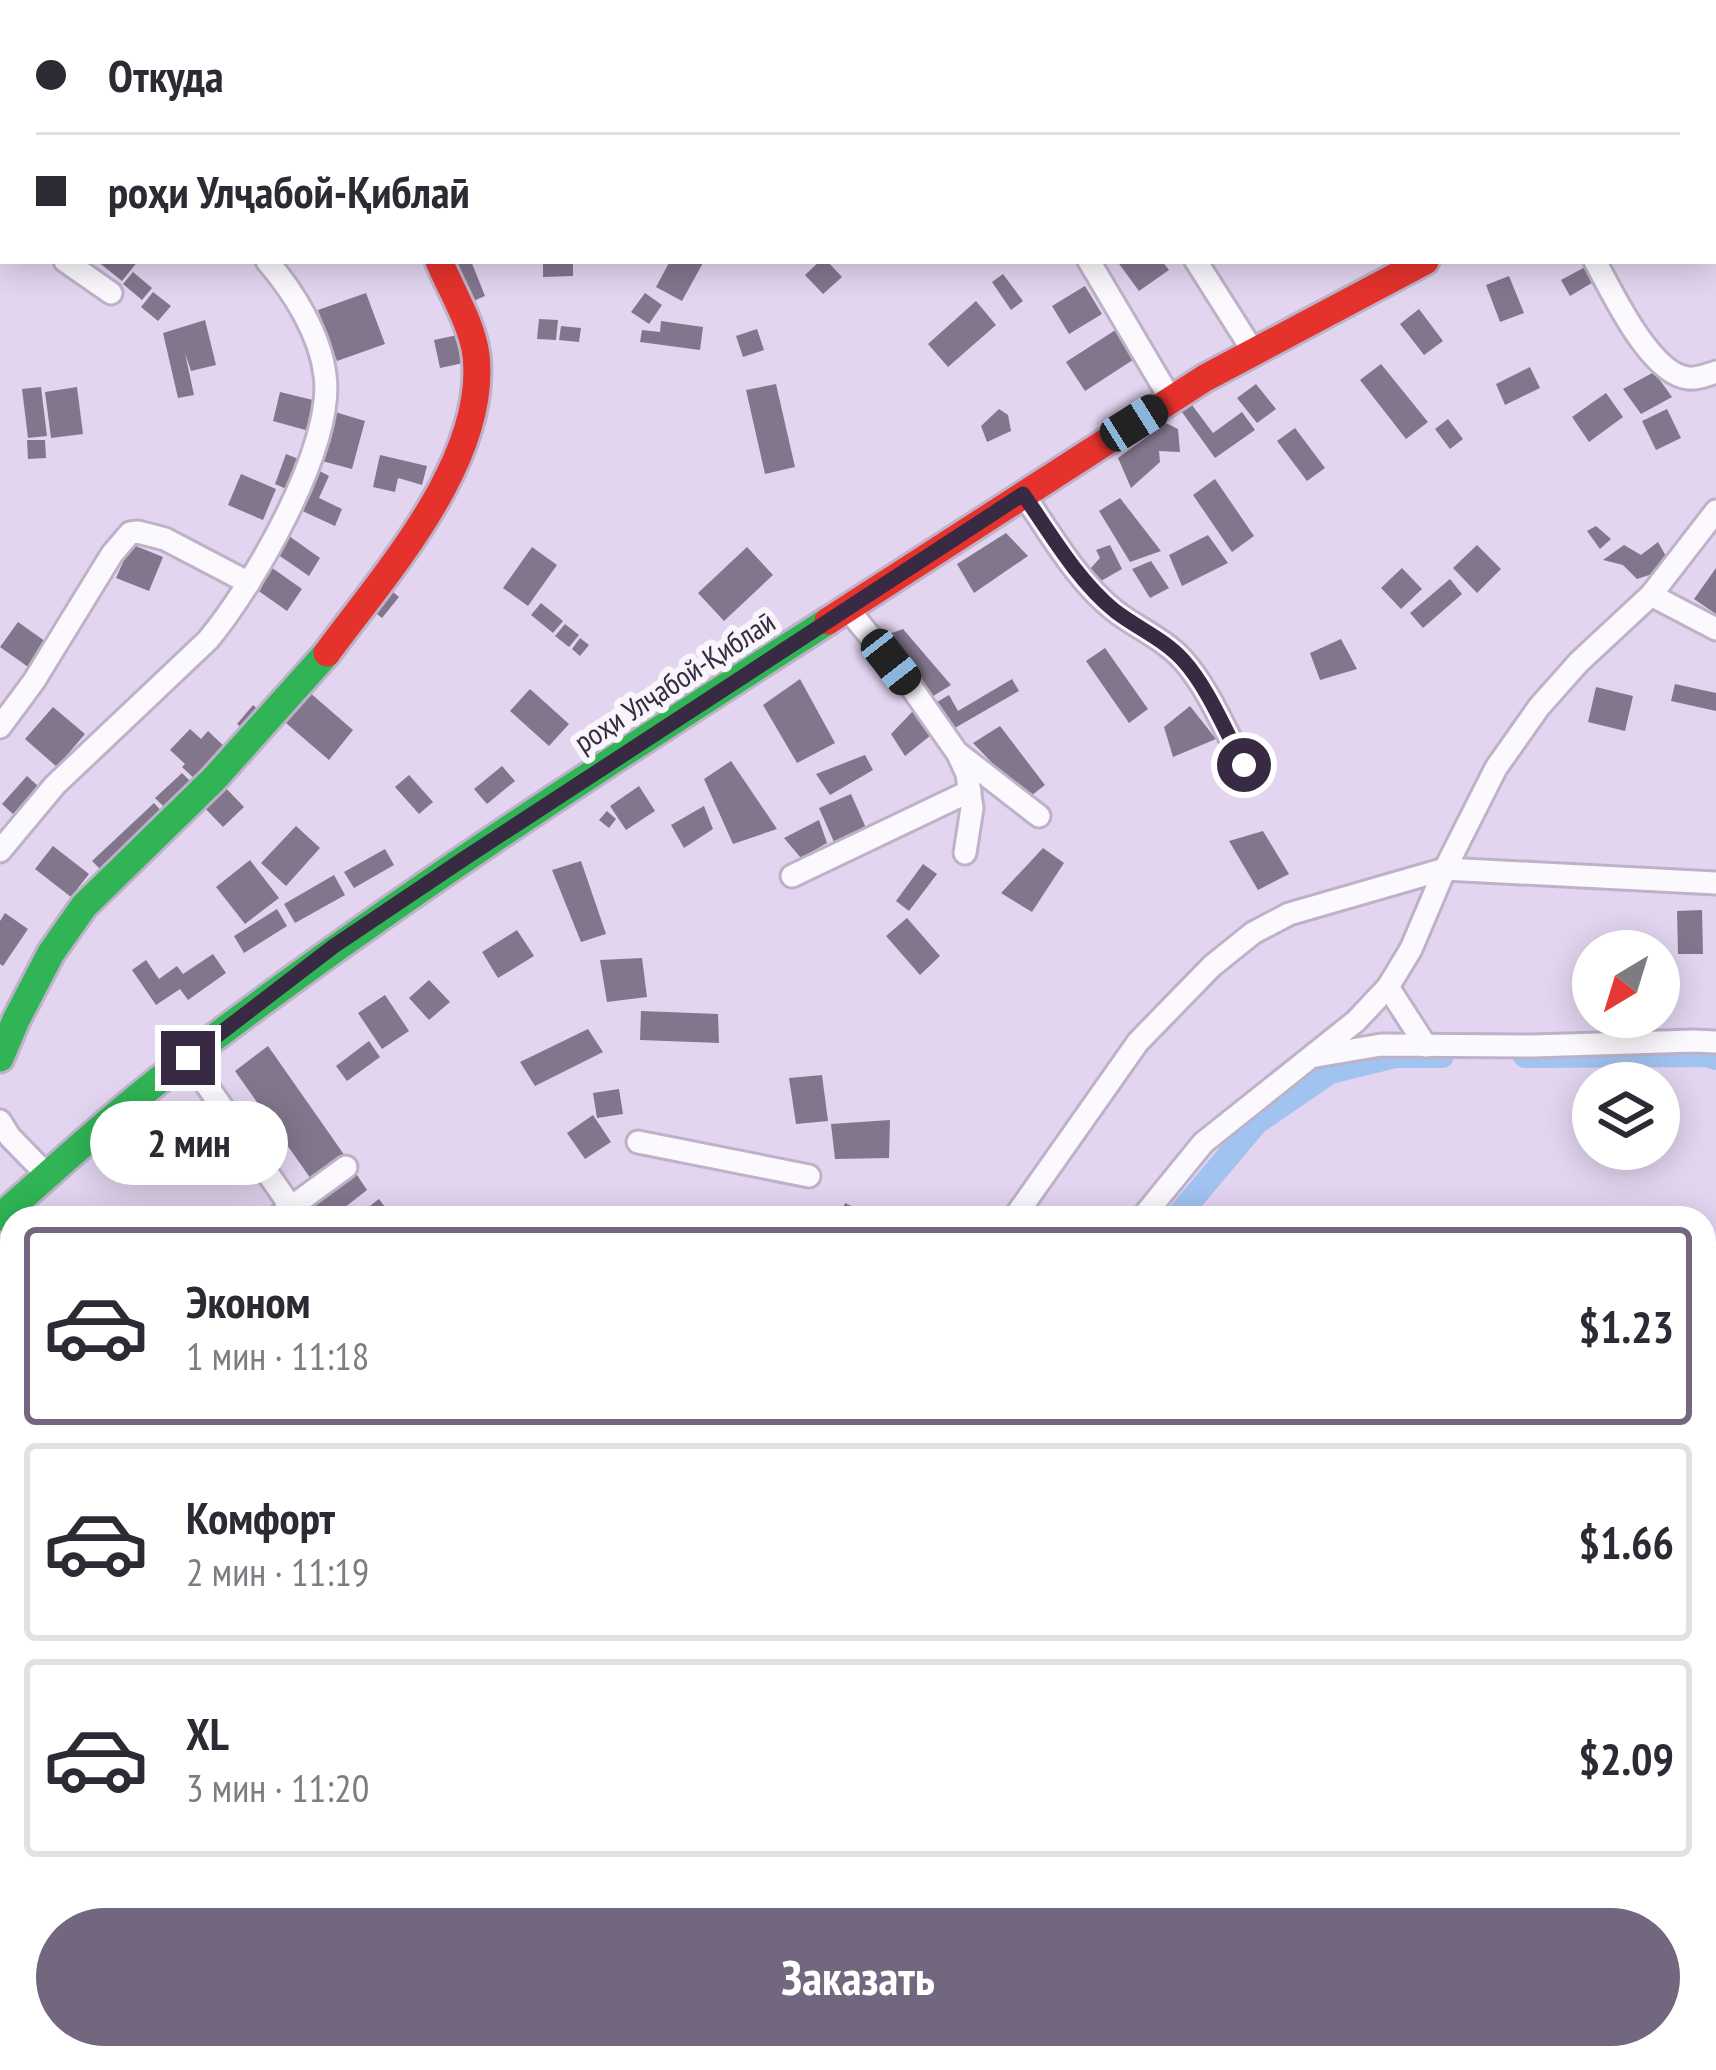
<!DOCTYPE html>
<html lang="ru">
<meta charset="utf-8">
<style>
:root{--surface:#fff;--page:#f2f2f3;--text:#2b2b33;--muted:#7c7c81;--line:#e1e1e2;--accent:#73667f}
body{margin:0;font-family:"PT Sans Narrow",sans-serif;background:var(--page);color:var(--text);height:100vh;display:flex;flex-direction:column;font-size:45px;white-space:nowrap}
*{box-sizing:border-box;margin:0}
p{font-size:39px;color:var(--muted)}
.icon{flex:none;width:66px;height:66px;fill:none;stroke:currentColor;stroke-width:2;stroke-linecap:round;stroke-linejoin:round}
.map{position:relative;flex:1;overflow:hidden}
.drawer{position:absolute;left:0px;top:1206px;width:1716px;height:864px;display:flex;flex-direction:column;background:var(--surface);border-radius:36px 36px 0 0;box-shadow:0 6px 30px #0003}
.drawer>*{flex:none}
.top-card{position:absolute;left:0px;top:0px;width:1716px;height:264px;box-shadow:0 6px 30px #0003;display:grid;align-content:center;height:264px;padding:0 36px;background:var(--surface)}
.needle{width:78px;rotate:218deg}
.buttons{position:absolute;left:1572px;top:930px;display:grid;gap:24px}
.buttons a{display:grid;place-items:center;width:108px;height:108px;border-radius:50%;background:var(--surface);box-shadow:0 6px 30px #0003;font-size:60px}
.end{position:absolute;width:54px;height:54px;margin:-27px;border:15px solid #372a42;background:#fff;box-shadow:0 0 0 6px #fff}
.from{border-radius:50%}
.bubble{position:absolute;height:84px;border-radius:42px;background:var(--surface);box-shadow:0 6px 30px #0003;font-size:39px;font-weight:800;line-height:84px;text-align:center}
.car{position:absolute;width:36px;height:72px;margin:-36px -18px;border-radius:15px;box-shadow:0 0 9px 3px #0007;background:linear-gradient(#222 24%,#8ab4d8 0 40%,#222 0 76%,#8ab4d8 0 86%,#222 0)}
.top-card b{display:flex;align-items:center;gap:42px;height:114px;font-size:45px}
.top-card b+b{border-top:3px solid var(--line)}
.top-card i{width:30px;height:30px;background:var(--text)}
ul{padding:21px 0 0;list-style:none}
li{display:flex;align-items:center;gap:36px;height:198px;margin:0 24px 18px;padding:0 12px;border:6px solid var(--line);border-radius:12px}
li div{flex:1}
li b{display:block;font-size:45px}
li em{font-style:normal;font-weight:800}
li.on{border-color:var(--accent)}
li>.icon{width:108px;height:108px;stroke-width:1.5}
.action{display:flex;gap:24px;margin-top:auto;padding:24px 36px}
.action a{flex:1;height:138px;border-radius:72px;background:var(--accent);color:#fff;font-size:48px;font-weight:800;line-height:138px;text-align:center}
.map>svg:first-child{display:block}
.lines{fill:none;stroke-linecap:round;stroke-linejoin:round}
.canal{stroke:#a1c3f0;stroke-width:24}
.building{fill:#82768c}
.street-casing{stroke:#beb2c9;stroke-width:27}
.fast-casing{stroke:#beb2c9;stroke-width:33}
.jam-casing{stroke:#beb2c9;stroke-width:33}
.street{stroke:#fbf9fd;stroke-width:21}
.fast{stroke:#30b455;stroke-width:27}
.jam{stroke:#e5322d;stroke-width:27}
.route{stroke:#372a42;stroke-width:15}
.labels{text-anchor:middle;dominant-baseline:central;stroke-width:12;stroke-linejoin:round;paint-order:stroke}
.street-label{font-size:30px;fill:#372a42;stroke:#f8f5fb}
</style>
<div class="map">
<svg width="1716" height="2070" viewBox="0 0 1716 2070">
<rect width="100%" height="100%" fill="#e3d5f0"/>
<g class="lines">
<g class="canal">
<polyline points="1525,1056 1706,1055 1716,1058"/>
<polyline points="1176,1218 1257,1122 1330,1072 1395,1056 1442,1056"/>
<polyline points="1704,1979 1716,1971"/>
<polyline points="213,2070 222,2058"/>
<polyline points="1560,2070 1579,2058"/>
</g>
</g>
<g class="building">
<polygon points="97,261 138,261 122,281"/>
<polygon points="451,261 471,261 485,296 469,303"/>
<polygon points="543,261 573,261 573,276 543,277"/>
<polygon points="670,261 704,261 682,301 656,287"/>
<polygon points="820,261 827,261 842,277 823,294 805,275"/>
<polygon points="1117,261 1162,261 1169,270 1139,291"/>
<polygon points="1587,266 1595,281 1570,296 1561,280"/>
<polygon points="133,272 152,288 142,300 123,284"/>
<polygon points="1003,274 1023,301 1011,310 992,282"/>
<polygon points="1509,276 1524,313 1500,322 1486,285"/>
<polygon points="1085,286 1102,314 1069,334 1052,306"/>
<polygon points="153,292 171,306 158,321 141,307"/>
<polygon points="366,293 385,344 337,361 318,310"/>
<polygon points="645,293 662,305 649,324 631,312"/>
<polygon points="976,301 996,325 948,367 928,344"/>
<polygon points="1419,309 1443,341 1424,355 1400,324"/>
<polygon points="539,319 558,320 556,340 537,339"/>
<polygon points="205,320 216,365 191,371 185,353 194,395 178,398 163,333"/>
<polygon points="661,321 703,327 700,350 640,342 642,330 660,332"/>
<polygon points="561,326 581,328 579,342 559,340"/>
<polygon points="1120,327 1139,356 1085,391 1066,362"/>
<polygon points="757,329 764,350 743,357 736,336"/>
<polygon points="462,334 468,362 440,368 434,340"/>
<polygon points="1381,364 1428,422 1406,439 1360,380"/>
<polygon points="1530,367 1540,388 1505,405 1496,384"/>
<polygon points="1654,372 1672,397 1641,414 1623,389"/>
<polygon points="776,384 795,467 765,474 746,390"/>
<polygon points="1256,384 1276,409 1257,423 1237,398"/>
<polygon points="41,387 47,436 28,438 22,389"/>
<polygon points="77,387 83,434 51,438 45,392"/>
<polygon points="280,392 317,401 309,431 273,421"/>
<polygon points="1606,393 1623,417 1589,442 1572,417"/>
<polygon points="1189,401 1213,433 1242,412 1255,430 1215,458 1179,408"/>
<polygon points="999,409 1008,415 1011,431 987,442 981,426"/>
<polygon points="1667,409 1681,438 1656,450 1642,421"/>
<polygon points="335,412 365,421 352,469 322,461"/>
<polygon points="1448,419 1463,439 1450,449 1435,429"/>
<polygon points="1166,423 1178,429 1180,452 1159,451 1160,462 1131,488 1118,458"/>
<polygon points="1295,428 1325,468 1307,481 1277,441"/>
<polygon points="27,440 45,440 46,458 28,459"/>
<polygon points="286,454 301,460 289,490 275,484"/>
<polygon points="380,455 427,466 422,485 398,478 395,492 373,487"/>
<polygon points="316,469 329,476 319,498 342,509 335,526 298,509"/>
<polygon points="241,474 276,489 263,520 228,505"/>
<polygon points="1215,479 1254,536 1232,552 1193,495"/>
<polygon points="1120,498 1161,551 1130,562 1099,511"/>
<polygon points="1596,526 1611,539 1600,549 1587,531"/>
<polygon points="1006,533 1028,556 974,593 957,564"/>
<polygon points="1208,535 1228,563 1182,586 1169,555"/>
<polygon points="289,536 320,558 309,576 277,554"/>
<polygon points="1658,542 1667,558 1651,581 1649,575 1637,579 1623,565 1603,560 1624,545 1641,555"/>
<polygon points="131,544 163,557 149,591 116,578"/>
<polygon points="1110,545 1122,569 1101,581 1090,569 1100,558 1096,550"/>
<polygon points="1477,545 1501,569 1477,593 1453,568"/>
<polygon points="532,547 557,565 528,606 503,588"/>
<polygon points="747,547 773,575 724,621 698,593"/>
<polygon points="1151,561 1169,588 1150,598 1132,569"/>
<polygon points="268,565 302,589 287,611 253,587"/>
<polygon points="1402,568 1422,589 1401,609 1381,588"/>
<polygon points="1716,568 1716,614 1694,599"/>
<polygon points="1450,579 1462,594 1423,628 1410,613"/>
<polygon points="386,586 399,597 382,618 369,608"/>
<polygon points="541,603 563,621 553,633 531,615"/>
<polygon points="18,622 49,644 31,669 0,647"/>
<polygon points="565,624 579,635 569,647 555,636"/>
<polygon points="903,629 951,685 922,703 873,640"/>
<polygon points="580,638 589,645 580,656 572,649"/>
<polygon points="1341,639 1357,669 1320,680 1310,653"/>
<polygon points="1105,648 1148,709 1129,723 1086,661"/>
<polygon points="800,679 835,743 797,763 763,705"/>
<polygon points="1012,679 1019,691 948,732 932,705 949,695 958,711"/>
<polygon points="1675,684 1716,693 1716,711 1671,701"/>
<polygon points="1596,687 1633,696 1625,731 1588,722"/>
<polygon points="530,689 569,724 549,746 510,711"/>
<polygon points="309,692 353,730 329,760 286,723"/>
<polygon points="253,705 263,714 247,732 237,724"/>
<polygon points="1190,706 1216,739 1173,757 1164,727"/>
<polygon points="53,707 85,734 57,767 25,739"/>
<polygon points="914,710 931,735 905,756 891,734"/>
<polygon points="1000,726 1045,785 1027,799 973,743"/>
<polygon points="190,729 201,739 208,731 228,750 198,782 182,767 185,764 170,750"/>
<polygon points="865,755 873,770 830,795 816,774"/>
<polygon points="731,761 777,829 733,844 704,779"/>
<polygon points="502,766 515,781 487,804 474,789"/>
<polygon points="182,773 195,786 169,812 155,798"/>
<polygon points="409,775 433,802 419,814 395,787"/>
<polygon points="27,776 38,786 13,814 2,804"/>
<polygon points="220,782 244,807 223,827 199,802"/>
<polygon points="639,786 655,811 626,830 610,806"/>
<polygon points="851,794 866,828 834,842 819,808"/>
<polygon points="154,803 165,815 103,872 92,861"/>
<polygon points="704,806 713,829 684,848 671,825"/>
<polygon points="607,811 616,819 609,828 599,820"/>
<polygon points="819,820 827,843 801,858 784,838"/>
<polygon points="296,826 320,848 286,886 261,863"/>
<polygon points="1263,831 1289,874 1258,890 1229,841"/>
<polygon points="53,846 89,874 71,897 35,869"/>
<polygon points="1043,848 1064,863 1032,912 1001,893"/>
<polygon points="385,849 394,865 354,888 344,872"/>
<polygon points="250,860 279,898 245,924 216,887"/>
<polygon points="581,861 606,934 581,942 552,870"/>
<polygon points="923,864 937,874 909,911 896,901"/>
<polygon points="334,875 345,895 295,923 284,904"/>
<polygon points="277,909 287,926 244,953 234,936"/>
<polygon points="1702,910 1703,954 1678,954 1677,911"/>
<polygon points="5,913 28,929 3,966 0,964 0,921"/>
<polygon points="907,918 940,956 920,975 886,936"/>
<polygon points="517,930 534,956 498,978 482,952"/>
<polygon points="213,954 226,973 188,1000 180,989 156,1005 132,970 146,960 159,979 177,966 183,974"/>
<polygon points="642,958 647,997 607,1002 600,960"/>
<polygon points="429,980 450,1002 429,1020 409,998"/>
<polygon points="385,995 409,1031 382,1049 358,1013"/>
<polygon points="641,1011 718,1014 719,1043 640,1040"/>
<polygon points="588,1029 603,1052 535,1086 520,1062"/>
<polygon points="369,1041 380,1057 347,1081 336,1066"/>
<polygon points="268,1046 345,1156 311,1179 235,1071"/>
<polygon points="822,1075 828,1121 796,1124 789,1078"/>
<polygon points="619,1089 623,1114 597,1118 593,1093"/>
<polygon points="593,1115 611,1142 585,1159 567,1133"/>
<polygon points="161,1117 190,1141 149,1184 122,1159"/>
<polygon points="890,1120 889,1158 835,1159 831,1124"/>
<polygon points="353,1169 367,1190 331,1218 323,1218 310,1199"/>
<polygon points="379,1199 393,1218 354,1218"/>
<polygon points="845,1203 877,1218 839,1218"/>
<polygon points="667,1207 744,1215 744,1218 666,1218"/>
<polygon points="12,1407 12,1434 0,1440 0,1413"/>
<polygon points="12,1654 12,1689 0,1698 0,1662"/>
</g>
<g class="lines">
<defs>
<g id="street">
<polyline points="193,3 193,0"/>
<polyline points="1571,3 1574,0"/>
<polyline points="0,230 3,231"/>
<polyline points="1713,234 1716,240"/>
<polyline points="65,261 111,293"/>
<polyline points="1089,261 1171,400"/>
<polyline points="1196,261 1253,351"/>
<path d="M1595,261C1612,292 1650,374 1688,378C1698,379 1707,375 1716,372"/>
<path d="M1023,494C1051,534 1076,580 1115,611C1137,628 1164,639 1183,660C1209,689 1225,731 1244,765"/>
<polyline points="1651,595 1716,629"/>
<polyline points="847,608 909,684 958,754 967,774 972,808 965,853"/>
<polyline points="0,727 34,681 112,554 130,533 138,532 165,539 249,583"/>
<polyline points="959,754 1039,816"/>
<path d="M0,851L55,785L208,640C253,586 335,446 325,375C320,334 293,291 267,261"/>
<polyline points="792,876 970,791"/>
<polyline points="1388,987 1426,1046"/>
<polyline points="1316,1056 1381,1045 1533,1046 1693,1041 1716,1042"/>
<polyline points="188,1058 291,1207"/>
<polyline points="0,1121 10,1137 48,1176"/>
<polyline points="638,1142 809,1176"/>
<polyline points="276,1218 346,1167"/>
<polyline points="1014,1218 1138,1042 1212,966 1253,933 1289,914 1445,869 1716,883"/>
<polyline points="1142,1218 1203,1143 1356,1021 1388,987 1411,949 1445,869 1496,768 1539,707 1579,662 1651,595 1716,511"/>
<polyline points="0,1256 12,1270"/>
<polyline points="0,1816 12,1799"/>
<polyline points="195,2070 203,2058"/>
</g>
<g id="fast">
<polyline points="1713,121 1716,119"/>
<polyline points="0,1058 16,1020 51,953 84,906 214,779 327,653"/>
<path d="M0,1217C53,1171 104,1123 159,1080C372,914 600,767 828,621"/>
</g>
<g id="jam">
<polyline points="828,621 1205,378 1425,261"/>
<path d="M327,653C385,574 488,460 476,355C472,324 451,290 439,261"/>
</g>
</defs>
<use href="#street" class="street-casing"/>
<use href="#fast" class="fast-casing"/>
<use href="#jam" class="jam-casing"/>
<use href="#street" class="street"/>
<use href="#fast" class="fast"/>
<use href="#jam" class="jam"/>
</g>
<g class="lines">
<path class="route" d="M188,1058L334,946L465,858L1023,494C1051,534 1077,580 1115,611C1137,628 1164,639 1183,660C1209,689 1225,731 1244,765"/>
</g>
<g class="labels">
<g class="street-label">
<text transform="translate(674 681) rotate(-33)">роҳи Улҷабой-Қиблаӣ</text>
</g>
</g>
</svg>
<div class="buttons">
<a><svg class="needle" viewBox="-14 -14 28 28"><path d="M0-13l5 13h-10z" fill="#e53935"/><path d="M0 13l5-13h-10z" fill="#7c7c81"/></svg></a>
<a><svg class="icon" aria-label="layers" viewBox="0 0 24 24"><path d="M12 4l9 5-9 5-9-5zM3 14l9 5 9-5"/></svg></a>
</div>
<i class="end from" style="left:1244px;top:765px"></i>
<i class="end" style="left:188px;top:1058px"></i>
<div class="bubble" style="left:90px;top:1101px;width:198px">2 мин</div>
<i class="car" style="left:1134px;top:423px;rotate:58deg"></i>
<i class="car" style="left:891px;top:662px;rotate:142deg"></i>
<div class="top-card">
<b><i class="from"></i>Откуда</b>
<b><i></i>роҳи Улҷабой-Қиблаӣ</b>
</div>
<section class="drawer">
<ul>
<li class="on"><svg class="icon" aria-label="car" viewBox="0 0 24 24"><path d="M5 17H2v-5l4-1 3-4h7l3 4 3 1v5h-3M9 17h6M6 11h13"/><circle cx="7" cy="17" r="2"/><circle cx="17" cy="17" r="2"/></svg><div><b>Эконом</b><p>1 мин · 11:18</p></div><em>$1.23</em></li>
<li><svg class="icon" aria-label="car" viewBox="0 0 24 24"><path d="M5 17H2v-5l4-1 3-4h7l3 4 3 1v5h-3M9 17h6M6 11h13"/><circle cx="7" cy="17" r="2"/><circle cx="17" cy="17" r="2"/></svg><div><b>Комфорт</b><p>2 мин · 11:19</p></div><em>$1.66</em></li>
<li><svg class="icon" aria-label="car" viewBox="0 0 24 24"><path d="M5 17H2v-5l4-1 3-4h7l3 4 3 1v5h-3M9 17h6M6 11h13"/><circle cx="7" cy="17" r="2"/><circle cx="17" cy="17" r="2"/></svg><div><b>XL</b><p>3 мин · 11:20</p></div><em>$2.09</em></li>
</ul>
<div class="action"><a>Заказать</a></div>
</section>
</div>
